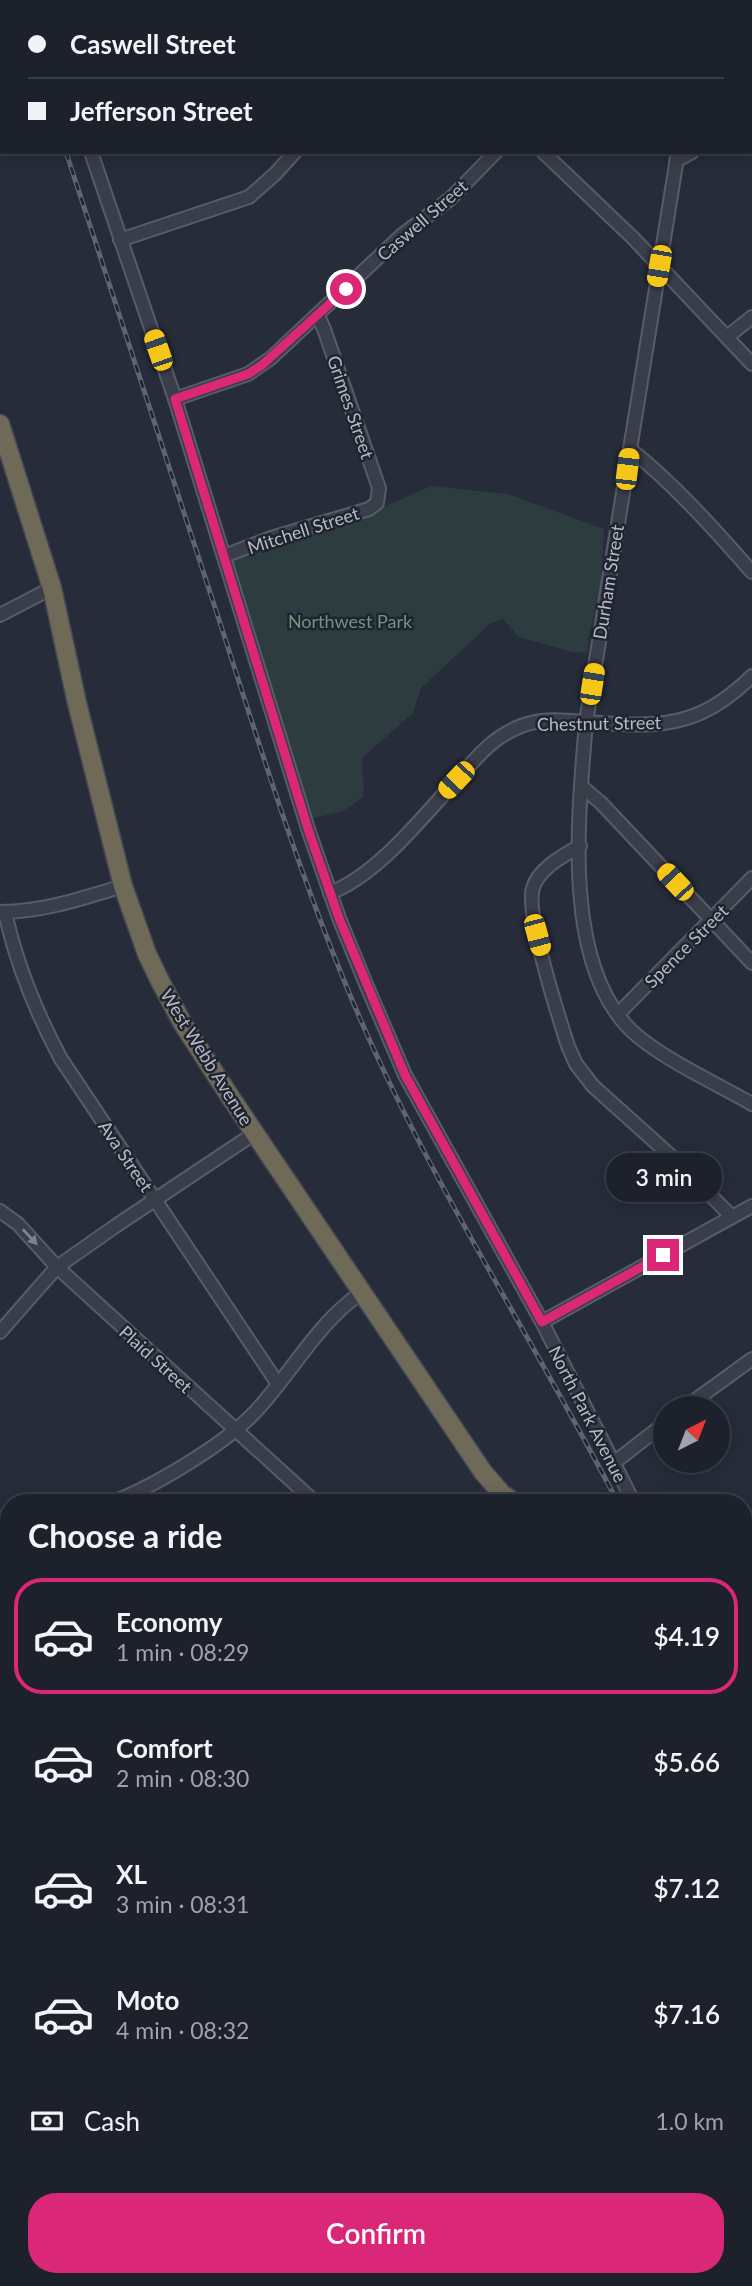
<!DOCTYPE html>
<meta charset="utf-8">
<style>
:root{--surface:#1c212c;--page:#292e38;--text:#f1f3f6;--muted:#a0a3a9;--line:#3a3e48;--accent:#db2777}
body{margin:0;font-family:Lato,sans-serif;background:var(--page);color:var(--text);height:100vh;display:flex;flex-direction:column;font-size:26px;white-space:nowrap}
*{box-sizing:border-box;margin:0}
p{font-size:23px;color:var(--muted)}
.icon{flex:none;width:38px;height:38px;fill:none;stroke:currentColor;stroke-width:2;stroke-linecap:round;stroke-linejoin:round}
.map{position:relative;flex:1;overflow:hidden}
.panel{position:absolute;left:0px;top:1494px;width:752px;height:793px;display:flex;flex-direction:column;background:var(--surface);border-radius:28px 28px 0 0;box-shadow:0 4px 18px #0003,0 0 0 2px var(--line)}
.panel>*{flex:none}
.banner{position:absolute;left:0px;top:0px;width:752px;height:154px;box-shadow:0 4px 18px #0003,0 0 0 2px var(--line);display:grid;align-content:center;height:154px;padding:0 28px;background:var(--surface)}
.needle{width:46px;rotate:42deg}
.fabs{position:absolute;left:653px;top:1396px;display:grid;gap:14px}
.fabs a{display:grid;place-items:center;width:77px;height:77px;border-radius:50%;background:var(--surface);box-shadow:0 4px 18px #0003,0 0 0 2px var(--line);font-size:35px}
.end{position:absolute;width:32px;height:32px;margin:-16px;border:9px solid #db2777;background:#fff;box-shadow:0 0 0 4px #fff}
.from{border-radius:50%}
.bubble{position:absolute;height:49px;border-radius:24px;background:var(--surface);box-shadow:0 4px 18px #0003,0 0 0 2px var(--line);font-size:23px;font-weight:600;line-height:49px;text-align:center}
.car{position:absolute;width:21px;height:42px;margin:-21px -10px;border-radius:9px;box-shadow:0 0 5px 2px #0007;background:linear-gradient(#f5c518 24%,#345 0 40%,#f5c518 0 76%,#345 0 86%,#f5c518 0)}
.banner b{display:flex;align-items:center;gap:24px;height:66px;font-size:26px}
.banner b+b{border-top:2px solid var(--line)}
.banner i{width:18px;height:18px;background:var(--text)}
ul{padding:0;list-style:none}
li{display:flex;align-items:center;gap:21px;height:116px;margin:0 14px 10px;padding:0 14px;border:4px solid transparent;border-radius:28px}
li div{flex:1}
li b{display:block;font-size:26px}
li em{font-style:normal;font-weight:600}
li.selected{border-color:var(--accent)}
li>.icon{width:63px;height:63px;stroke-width:1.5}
h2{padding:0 28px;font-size:32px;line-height:84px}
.pay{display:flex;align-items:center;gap:18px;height:77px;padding:0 28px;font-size:26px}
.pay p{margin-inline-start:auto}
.action{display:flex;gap:14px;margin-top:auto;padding:14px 28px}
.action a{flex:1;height:80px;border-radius:28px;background:var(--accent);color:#fff;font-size:28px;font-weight:600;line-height:80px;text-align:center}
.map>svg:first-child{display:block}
.green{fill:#2c3c3f}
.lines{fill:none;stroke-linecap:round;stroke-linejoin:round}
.minor-casing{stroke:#585c68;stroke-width:16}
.highway-casing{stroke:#454955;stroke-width:21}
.minor{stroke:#3a3e4a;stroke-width:12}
.highway{stroke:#6f6958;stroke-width:18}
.rail-casing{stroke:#5e6473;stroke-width:5}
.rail{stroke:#1f242f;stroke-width:2.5;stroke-dasharray:8;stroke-linecap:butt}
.oneway{fill:#7e828e}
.route{stroke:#db2777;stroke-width:9}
.labels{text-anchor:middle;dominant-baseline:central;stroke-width:5;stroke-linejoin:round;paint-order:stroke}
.street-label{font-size:18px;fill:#b6bac6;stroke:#1f242f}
.park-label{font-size:18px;fill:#70947d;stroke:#1f242f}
</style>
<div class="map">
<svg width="752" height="2286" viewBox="0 0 752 2286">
<rect width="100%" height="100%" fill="#262c3a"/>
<polygon class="green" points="431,486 508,494 604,529 601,583 588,640 588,653 572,652 519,637 503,619 491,623 421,688 413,713 362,758 364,796 343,811 311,819 229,557 379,509"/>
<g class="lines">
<defs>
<g id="minor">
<polyline points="40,0 41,2"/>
<polyline points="390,0 392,2"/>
<polyline points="433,2 434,0"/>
<polyline points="634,2 635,0"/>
<polyline points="693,2 694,0"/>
<polyline points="751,98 752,97"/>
<polyline points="91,152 175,399 309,832 339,918 366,984 405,1075 542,1322 634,1503"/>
<polyline points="543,152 633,238 752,364"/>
<path d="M678,152L586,722C579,811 562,954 626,1025C653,1055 716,1083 752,1104"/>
<polyline points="676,161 692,152"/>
<polyline points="120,240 249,197 275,174 295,152"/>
<polyline points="727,337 752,317"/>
<polyline points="175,399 248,374 271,358 402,235 450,199 496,152"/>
<path d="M630,449C674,484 714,529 752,572"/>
<polyline points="224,556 271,538 369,509 377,503 379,488 324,329 318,316"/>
<polyline points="0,615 52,588"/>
<polyline points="581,786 601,803 752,963"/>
<path d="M580,846C563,856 539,868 533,888C525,912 559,1018 568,1046L576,1064L593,1086L682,1166L732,1217"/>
<path d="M330,893C379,874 425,814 460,776C481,753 492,738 521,726C541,718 563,720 585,722C657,727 697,730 752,676"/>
<path d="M0,912C42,912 84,898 123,886"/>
<path d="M5,912C16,963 37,1014 61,1059L278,1384"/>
<polyline points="618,1014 752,878"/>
<polyline points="0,1211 18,1224 57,1267 316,1503"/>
<polyline points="542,1322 752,1206"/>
<polyline points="0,1332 57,1267 117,1225 255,1133"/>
<polyline points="683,1409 752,1359"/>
<polyline points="615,1462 665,1423"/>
<path d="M110,1503C152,1488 225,1444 255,1412C292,1373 316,1324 362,1292"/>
<polyline points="0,1532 9,1531"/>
<polyline points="0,1596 9,1605"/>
<polyline points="744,1623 752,1614"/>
<polyline points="744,1738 752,1733"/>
<polyline points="744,1783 752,1808"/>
<polyline points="0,1850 9,1841"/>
<polyline points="0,1868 9,1878"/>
<polyline points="744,2019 752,2017"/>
<polyline points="0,2055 9,2046"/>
<polyline points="744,2200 752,2197"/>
<polyline points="0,2250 9,2258"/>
<polyline points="29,2278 37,2286"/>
<polyline points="373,2278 379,2286"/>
<polyline points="136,2286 143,2278"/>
<polyline points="547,2286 558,2278"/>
</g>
<g id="highway">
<polyline points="0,424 52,588 77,703 123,886 147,954 160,981 183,1024 229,1095 483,1472 502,1494 516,1503"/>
<polyline points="744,1879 752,1906"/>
</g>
</defs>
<use href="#minor" class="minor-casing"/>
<use href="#highway" class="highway-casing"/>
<use href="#minor" class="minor"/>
<use href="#highway" class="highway"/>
<defs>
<g id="rail">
<polyline points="17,0 17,2"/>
<path d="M66,152C119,313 171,474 224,635C266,766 307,897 362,1023C435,1190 535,1342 618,1503"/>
<polyline points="744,1822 752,1849"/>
</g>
</defs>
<use href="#rail" class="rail-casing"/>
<use href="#rail" class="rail"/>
</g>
<defs><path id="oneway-solid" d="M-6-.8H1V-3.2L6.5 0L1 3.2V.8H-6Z" transform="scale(1.75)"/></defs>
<use class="oneway" href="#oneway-solid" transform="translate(30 1237) rotate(47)"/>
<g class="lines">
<polyline class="route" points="346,289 262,365 248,374 175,399 309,832 339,918 405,1075 542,1322 663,1255"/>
</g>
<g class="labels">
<g class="street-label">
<text transform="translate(422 220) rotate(-41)">Caswell Street</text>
<text transform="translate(351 407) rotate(71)">Grimes Street</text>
<text transform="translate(303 530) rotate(-18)">Mitchell Street</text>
<text transform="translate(608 582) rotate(-81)">Durham Street</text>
<text transform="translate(599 723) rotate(-1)">Chestnut Street</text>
<text transform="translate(686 946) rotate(-45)">Spence Street</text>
<text transform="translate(207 1057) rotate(58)">West Webb Avenue</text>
<text transform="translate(126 1156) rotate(56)">Ava Street</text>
<text transform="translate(156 1359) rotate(42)">Plaid Street</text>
<text transform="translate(588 1414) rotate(63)">North Park Avenue</text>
</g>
<g class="park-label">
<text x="350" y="621">Northwest Park</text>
</g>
</g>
</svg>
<div class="fabs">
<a><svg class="needle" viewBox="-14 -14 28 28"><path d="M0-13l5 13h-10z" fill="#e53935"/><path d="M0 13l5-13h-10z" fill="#a0a3a9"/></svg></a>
</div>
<i class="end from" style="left:346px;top:289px"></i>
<i class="end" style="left:663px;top:1255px"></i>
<div class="bubble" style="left:606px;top:1153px;width:116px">3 min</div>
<i class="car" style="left:659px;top:266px;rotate:190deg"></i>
<i class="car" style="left:158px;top:350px;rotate:341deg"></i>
<i class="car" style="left:627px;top:469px;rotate:7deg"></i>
<i class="car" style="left:592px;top:684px;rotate:9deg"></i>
<i class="car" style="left:456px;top:780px;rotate:223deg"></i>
<i class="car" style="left:675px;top:882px;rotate:317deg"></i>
<i class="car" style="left:537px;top:935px;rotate:165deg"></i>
<div class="banner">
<b><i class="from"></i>Caswell Street</b>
<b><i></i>Jefferson Street</b>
</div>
<section class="panel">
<h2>Choose a ride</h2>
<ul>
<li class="selected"><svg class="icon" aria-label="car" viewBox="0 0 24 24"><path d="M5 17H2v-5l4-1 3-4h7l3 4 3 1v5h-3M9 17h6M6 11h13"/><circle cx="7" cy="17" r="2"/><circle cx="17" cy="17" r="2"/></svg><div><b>Economy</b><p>1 min · 08:29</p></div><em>$4.19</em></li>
<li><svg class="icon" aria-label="car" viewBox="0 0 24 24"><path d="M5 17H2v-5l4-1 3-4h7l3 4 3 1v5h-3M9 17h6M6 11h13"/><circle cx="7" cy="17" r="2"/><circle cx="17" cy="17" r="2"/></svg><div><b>Comfort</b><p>2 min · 08:30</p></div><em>$5.66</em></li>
<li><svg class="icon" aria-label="car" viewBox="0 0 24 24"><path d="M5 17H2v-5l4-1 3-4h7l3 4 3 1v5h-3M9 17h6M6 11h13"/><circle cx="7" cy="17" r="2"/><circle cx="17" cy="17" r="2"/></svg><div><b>XL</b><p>3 min · 08:31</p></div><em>$7.12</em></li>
<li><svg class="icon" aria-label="car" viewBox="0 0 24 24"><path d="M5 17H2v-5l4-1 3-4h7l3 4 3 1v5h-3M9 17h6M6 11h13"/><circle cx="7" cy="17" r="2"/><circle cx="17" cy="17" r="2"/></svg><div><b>Moto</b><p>4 min · 08:32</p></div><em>$7.16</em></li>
</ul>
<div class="pay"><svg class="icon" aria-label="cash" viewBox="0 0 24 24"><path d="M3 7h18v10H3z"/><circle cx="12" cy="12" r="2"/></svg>Cash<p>1.0 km</p></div>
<div class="action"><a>Confirm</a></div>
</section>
</div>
